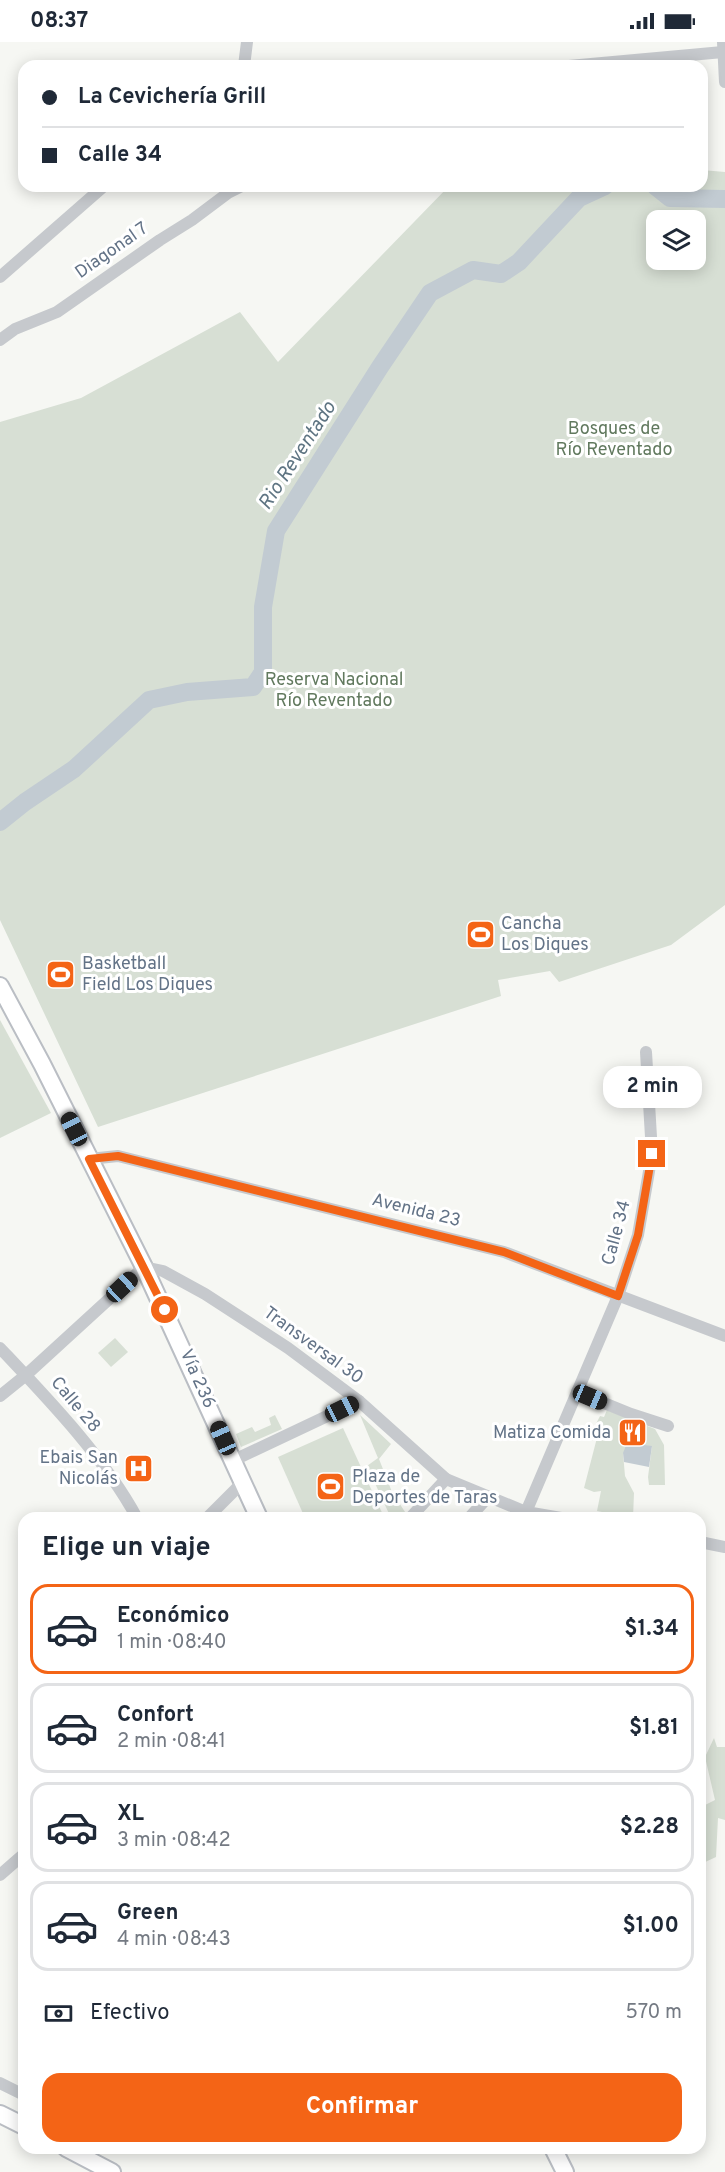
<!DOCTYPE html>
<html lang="es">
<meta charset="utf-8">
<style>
:root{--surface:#fff;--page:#f6f6f7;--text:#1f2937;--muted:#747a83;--line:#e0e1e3;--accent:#f46416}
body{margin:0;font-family:Overpass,sans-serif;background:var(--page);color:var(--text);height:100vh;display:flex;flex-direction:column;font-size:22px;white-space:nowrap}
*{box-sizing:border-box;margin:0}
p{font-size:20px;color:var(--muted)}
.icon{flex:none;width:33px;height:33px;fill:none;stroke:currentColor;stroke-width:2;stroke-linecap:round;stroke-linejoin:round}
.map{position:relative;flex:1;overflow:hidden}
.panel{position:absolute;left:18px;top:1470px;width:688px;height:642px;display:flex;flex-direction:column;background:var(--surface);border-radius:18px;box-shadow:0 3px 15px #0003}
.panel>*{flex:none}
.banner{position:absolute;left:18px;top:18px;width:690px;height:132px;border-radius:18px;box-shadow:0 3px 15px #0003;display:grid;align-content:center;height:132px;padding:0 24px;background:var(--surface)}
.buttons{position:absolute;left:646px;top:168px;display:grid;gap:12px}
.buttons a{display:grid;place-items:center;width:60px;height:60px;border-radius:12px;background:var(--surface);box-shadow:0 3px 15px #0003;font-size:30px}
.end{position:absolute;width:27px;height:27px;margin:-14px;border:8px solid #f46416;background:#fff;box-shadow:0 0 0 3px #fff}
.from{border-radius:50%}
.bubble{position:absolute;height:42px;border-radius:18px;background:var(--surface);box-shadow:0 3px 15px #0003;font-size:20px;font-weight:700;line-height:42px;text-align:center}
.car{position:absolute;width:18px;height:36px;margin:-18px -9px;border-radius:8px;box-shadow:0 0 4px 2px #0007;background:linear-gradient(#222 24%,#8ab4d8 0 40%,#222 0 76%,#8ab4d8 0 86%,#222 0)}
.banner b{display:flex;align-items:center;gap:21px;height:57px;font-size:22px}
.banner b+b{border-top:2px solid var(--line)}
.banner i{width:15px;height:15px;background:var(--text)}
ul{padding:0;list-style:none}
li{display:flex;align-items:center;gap:18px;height:90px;margin:0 12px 9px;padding:0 12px;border:3px solid var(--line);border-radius:18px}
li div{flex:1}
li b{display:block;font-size:22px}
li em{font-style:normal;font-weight:700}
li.active{border-color:var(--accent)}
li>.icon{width:54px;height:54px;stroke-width:1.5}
h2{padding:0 24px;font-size:27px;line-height:72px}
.pay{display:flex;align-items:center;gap:15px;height:66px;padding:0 24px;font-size:22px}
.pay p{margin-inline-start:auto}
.primary-button{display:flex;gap:12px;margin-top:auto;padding:12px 24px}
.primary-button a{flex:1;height:69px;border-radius:18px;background:var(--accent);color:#fff;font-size:24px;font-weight:700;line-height:69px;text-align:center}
.status{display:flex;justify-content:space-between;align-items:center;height:42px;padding:0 30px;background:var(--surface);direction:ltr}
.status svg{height:16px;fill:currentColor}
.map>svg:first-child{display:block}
.green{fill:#d7dfd4;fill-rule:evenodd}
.water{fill:#c2cbd2}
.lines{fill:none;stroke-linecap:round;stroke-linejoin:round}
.river{stroke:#c2cbd2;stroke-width:18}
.secondary-casing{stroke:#babec4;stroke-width:20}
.minor{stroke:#c6c9cd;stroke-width:12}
.secondary{stroke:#fff;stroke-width:16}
.route{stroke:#f46416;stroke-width:8}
.labels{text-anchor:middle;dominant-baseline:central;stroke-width:6;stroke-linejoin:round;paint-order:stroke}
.street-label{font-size:18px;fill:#637387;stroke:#fff}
.park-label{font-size:18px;fill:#61795e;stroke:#fff}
.poi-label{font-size:18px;fill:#637387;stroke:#fff;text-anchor:start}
.water-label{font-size:20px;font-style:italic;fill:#5f7583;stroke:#fff}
</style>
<div class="status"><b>08:37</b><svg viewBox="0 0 49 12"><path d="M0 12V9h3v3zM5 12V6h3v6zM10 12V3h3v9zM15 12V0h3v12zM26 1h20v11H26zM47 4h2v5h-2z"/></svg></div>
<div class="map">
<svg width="725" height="2130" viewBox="0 0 725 2130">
<rect width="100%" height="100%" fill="#f6f7f3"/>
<g class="green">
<path d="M702,128L725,130V863L671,903L559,940L550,929L498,938L501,954L98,1085L0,878V380L81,356L240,270L278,320L449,144H702ZM657,178H696V218H657Z"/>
<polygon points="0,978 51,1071 0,1096"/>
<polygon points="115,1296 128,1310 111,1325 98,1311"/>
<polygon points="607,1368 655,1387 664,1403 665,1443 649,1443 648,1435 652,1404 623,1411 625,1434 634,1451 633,1476 597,1469 601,1449 594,1450 584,1446 599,1388 599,1382 596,1382 600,1374 604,1375"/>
<polygon points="275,1373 282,1387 241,1405 236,1392 252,1385 255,1390 271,1383 269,1376"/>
<polygon points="360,1373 391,1402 379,1417 392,1450 407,1473 391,1476 367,1424 378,1416"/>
<polygon points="343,1386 384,1475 383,1476 305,1476 278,1415"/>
<polygon points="714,1696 717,1705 725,1705 725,1778 718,1776 716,1815 701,1822 701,1765 715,1758 705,1715"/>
</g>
<polygon class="water" points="627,1401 652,1404 649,1425 624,1420 623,1411"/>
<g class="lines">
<g class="river">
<polyline points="655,144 670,156 725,157"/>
<polyline points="0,780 25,760 74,727 149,658 187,650 253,645 263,630 263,565 276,489 380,325 430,251 473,228 501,232 519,220 579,156 605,144"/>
</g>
<defs>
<g id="secondary">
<polyline points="0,944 42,1022 144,1225 259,1476"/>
<polyline points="0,2072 24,2084"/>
<polyline points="66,2106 112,2130"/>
<polyline points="553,2106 565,2130"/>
</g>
</defs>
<use href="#secondary" class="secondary-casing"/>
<g class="minor">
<polyline points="723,0 725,40"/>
<polyline points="244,24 247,0"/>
<polyline points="569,24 723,10"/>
<polyline points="0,235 104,144"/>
<polyline points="0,298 15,287 57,270 160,198 192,178 228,151 242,144"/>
<polyline points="89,1117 118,1114 504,1210 725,1294"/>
<path d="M0,1306C48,1357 104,1415 137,1476"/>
<polyline points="577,1350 631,1372 668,1384"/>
<polyline points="0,1354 26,1333 144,1225 163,1229 205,1252 288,1306 359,1359 446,1437"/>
<polyline points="234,1418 359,1359"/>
<polyline points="526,1470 618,1254 638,1193 652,1112 646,1010"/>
<polyline points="207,1476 243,1440"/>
<polyline points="410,1476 446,1437 526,1470 561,1476"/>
<polyline points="469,1476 488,1455"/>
<polyline points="700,1500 725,1505"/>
<polyline points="0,1833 24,1812"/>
<polyline points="0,2041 24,2053"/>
</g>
<use href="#secondary" class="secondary"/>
</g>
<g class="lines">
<polyline class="route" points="165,1268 89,1117 118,1114 504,1210 618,1254 638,1193 652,1112"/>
</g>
<defs>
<symbol id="stadium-square" viewBox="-11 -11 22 22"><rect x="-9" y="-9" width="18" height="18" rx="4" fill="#f46416" stroke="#fff"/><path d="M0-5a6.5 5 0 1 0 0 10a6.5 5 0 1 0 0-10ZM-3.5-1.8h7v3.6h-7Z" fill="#fff"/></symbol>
<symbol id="restaurant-square" viewBox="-11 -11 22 22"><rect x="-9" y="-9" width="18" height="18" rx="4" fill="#f46416" stroke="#fff"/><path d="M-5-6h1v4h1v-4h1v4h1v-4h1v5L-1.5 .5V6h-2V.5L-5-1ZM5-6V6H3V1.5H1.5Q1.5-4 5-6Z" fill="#fff"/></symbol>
<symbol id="hospital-square" viewBox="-11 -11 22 22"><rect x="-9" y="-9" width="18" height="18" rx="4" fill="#f46416" stroke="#fff"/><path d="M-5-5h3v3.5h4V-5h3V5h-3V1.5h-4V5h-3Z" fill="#fff"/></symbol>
</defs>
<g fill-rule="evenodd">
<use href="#stadium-square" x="464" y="876" width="33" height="33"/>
<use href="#stadium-square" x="44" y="916" width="33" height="33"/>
<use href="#restaurant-square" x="616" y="1374" width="33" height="33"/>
<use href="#hospital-square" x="122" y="1410" width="33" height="33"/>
<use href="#stadium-square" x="314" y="1428" width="33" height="33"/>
</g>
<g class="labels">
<g class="street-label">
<text transform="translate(112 209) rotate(-35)">Diagonal 7</text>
<text transform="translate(416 1169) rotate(14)">Avenida 23</text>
<text transform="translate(617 1191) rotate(-75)">Calle 34</text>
<text transform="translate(313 1304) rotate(36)">Transversal 30</text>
<text transform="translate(197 1337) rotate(66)">Vía 236</text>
<text transform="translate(75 1363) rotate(50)">Calle 28</text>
</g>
<g class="park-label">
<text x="614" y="387">Bosques de<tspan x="614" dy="21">Río Reventado</tspan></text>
<text x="334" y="638">Reserva Nacional<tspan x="334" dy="21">Río Reventado</tspan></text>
</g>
<g class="poi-label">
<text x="501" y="882">Cancha<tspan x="501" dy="21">Los Diques</tspan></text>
<text x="82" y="922">Basketball<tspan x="82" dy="21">Field Los Diques</tspan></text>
<text x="611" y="1391" text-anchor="end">Matiza Comida</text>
<text x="118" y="1416" text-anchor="end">Ebais San<tspan x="118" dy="21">Nicolás</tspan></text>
<text x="352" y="1435">Plaza de<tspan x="352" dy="21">Deportes de Taras</tspan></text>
</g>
<g class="water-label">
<text transform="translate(298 414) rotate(-57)">Rio Reventado</text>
</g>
</g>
</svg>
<div class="buttons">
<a><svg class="icon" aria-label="layers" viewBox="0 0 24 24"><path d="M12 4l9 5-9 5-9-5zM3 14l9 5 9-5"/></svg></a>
</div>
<i class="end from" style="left:165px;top:1268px"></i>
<i class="end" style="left:652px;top:1112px"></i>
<div class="bubble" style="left:603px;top:1024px;width:99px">2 min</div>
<i class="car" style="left:74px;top:1087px;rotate:333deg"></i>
<i class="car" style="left:122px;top:1245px;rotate:47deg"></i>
<i class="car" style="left:590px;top:1355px;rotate:113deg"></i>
<i class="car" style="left:342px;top:1367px;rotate:64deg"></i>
<i class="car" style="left:223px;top:1396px;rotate:336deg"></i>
<div class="banner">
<b><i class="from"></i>La Cevichería Grill</b>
<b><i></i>Calle 34</b>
</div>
<section class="panel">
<h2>Elige un viaje</h2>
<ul>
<li class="active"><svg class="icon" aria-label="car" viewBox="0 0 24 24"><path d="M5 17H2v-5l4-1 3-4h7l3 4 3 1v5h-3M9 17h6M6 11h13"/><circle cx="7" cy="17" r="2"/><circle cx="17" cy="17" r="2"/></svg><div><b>Económico</b><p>1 min · 08:40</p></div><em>$1.34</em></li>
<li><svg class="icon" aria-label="car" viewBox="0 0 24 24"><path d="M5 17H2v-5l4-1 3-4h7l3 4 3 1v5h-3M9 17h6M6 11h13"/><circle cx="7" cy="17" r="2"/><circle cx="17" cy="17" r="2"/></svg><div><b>Confort</b><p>2 min · 08:41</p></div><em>$1.81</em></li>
<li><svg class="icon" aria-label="car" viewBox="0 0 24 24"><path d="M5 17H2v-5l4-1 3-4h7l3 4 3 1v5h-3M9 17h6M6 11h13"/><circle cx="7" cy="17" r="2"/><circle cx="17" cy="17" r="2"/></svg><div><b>XL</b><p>3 min · 08:42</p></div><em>$2.28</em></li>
<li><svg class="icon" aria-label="car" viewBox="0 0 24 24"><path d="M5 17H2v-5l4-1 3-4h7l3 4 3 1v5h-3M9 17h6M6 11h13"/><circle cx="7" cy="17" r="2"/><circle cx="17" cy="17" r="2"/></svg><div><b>Green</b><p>4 min · 08:43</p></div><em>$1.00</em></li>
</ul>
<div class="pay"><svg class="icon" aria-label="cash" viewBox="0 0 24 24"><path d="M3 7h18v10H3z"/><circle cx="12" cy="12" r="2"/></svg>Efectivo<p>570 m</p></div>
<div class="primary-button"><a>Confirmar</a></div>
</section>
</div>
